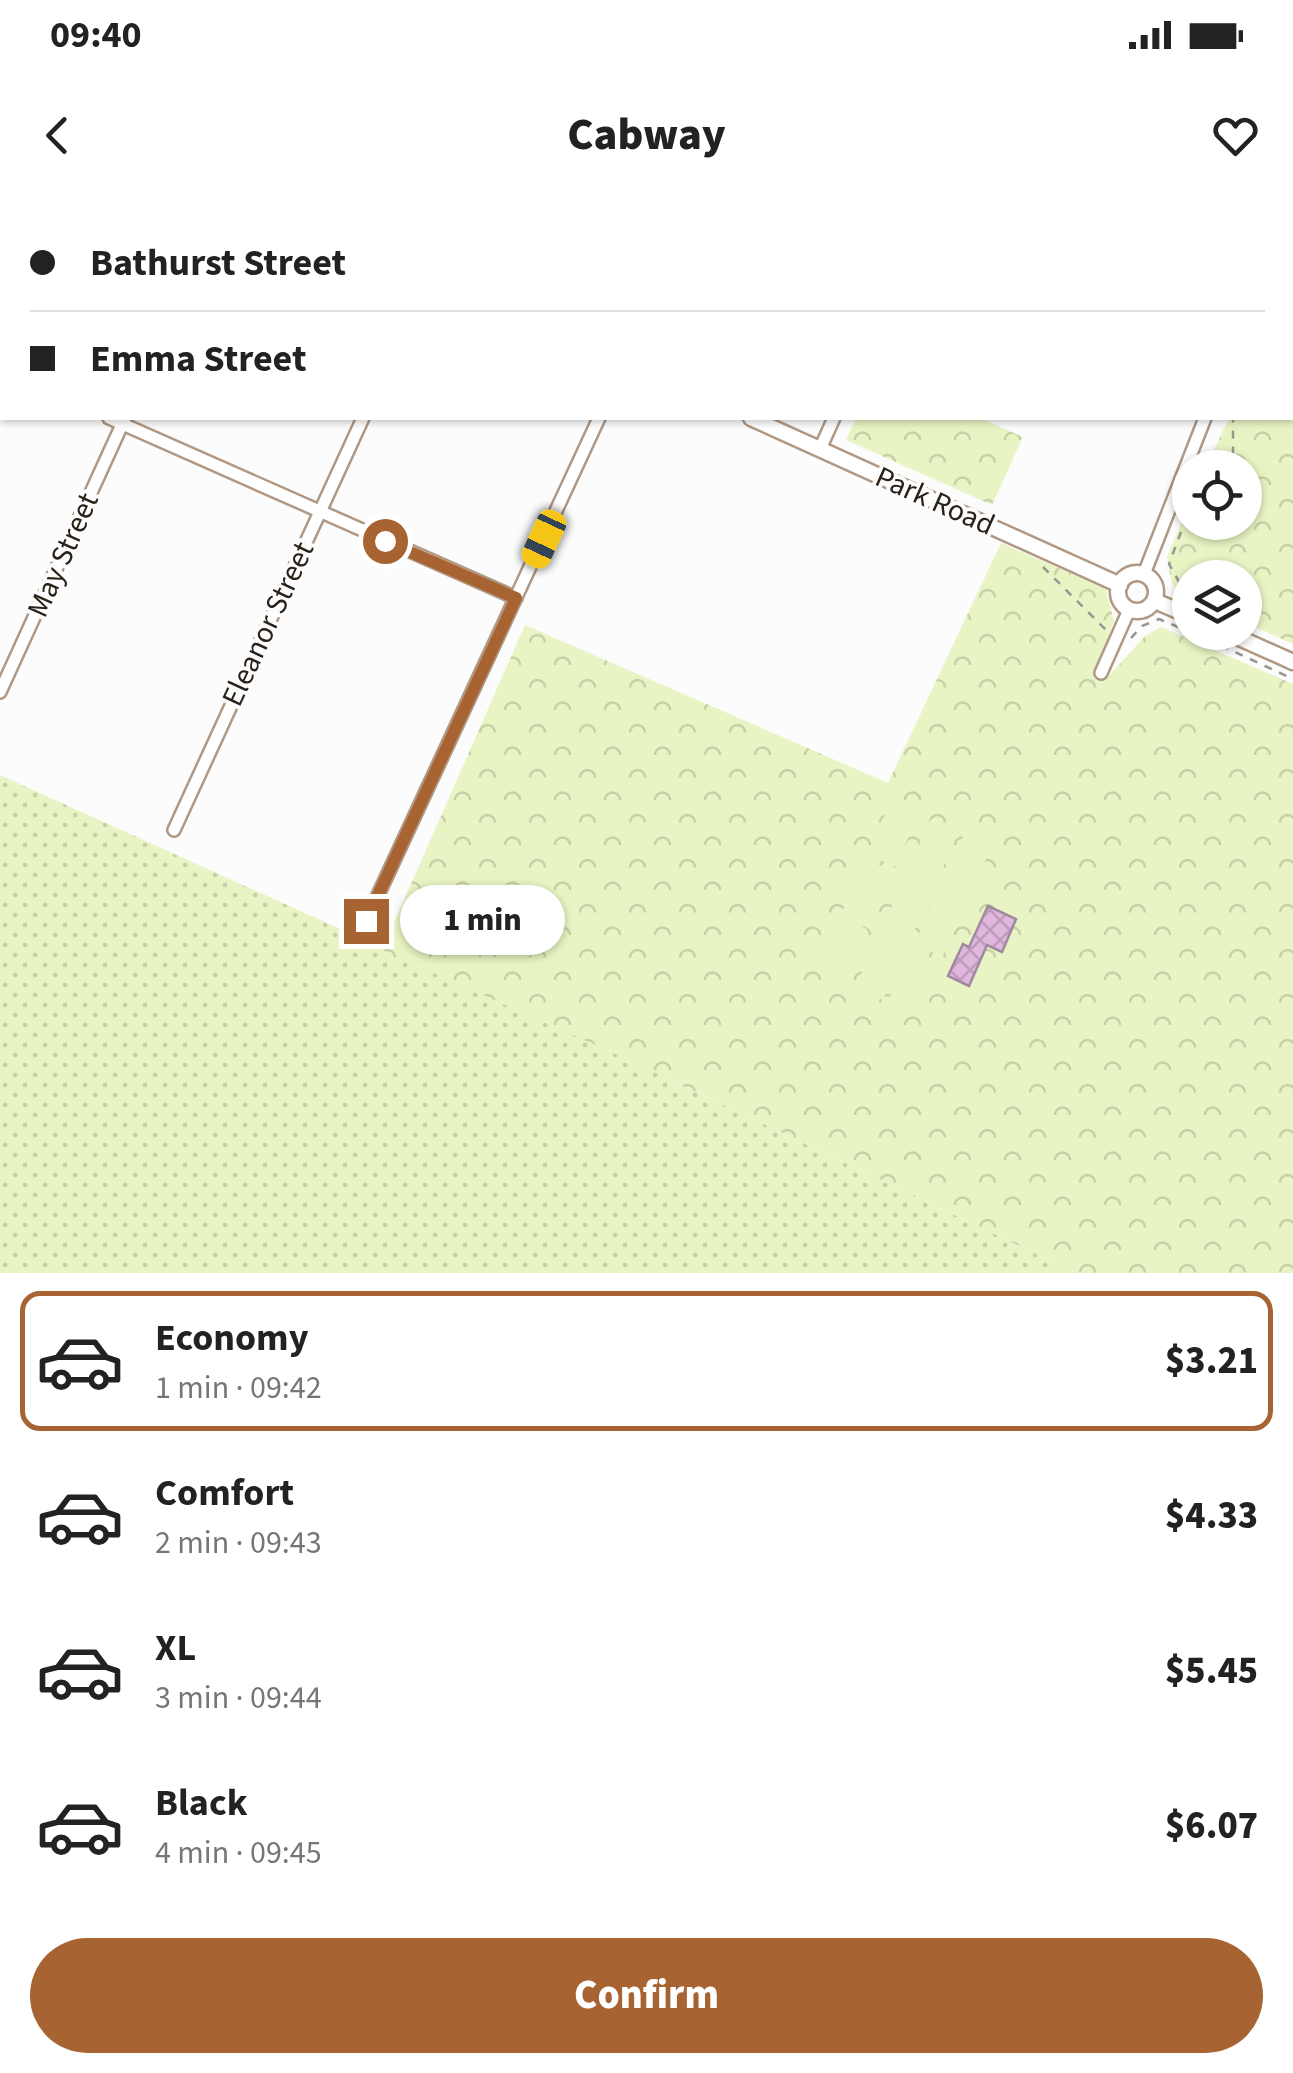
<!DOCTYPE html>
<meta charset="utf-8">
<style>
:root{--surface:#fff;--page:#f2f2f2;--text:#222;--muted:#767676;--line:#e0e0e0;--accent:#a76432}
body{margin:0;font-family:"Source Sans 3",sans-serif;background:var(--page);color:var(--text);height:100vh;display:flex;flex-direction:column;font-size:38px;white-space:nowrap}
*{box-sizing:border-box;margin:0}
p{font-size:32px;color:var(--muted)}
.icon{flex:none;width:55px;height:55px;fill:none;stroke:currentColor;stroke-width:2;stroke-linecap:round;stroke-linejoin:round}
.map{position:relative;height:1073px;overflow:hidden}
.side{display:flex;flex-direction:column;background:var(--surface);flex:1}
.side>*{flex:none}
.guide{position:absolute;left:0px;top:0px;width:1295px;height:220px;box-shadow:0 2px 8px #0004;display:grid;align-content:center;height:220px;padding:0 30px;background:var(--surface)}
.buttons{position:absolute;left:1172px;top:250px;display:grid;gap:20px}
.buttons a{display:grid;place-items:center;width:90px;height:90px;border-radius:50%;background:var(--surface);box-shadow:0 2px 8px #0004;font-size:50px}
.end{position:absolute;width:45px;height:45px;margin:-22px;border:12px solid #a76432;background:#fff;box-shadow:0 0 0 5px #fff}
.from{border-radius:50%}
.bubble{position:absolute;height:70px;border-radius:35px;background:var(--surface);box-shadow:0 2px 8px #0004;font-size:32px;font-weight:800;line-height:70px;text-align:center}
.car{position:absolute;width:30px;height:60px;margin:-30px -15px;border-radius:12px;box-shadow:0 0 8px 2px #0007;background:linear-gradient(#f5c518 24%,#345 0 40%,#f5c518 0 76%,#345 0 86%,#f5c518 0)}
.guide b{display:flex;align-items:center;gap:35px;height:95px;font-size:38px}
.guide b+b{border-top:2px solid var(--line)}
.guide i{width:25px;height:25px;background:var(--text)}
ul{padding:18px 0 0;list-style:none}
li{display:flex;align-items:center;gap:30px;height:140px;margin:0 20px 15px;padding:0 10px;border:5px solid transparent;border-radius:20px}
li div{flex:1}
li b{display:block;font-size:38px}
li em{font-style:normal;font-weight:800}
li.on{border-color:var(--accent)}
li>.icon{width:90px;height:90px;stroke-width:1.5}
.cta{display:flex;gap:20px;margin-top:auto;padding:20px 30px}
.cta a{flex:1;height:115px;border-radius:60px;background:var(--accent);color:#fff;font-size:40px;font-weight:800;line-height:115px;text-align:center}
.status{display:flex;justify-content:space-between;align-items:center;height:70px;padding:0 50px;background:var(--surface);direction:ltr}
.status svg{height:28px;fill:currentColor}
header{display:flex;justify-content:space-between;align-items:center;height:130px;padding:0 30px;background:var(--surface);font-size:45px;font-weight:800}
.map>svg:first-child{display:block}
.grass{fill:url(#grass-dots)}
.park{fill:url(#park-crowns)}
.pitch{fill:#e8f4c3}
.building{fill:url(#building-cross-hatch);stroke:#a18a9f;stroke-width:2.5}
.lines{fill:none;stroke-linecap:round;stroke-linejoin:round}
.minor-casing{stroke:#b09984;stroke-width:16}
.tertiary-casing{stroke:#b09984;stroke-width:19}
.path{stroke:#999691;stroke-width:2.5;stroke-dasharray:8 8;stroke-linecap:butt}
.minor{stroke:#fff;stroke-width:11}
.tertiary{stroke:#fff;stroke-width:14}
.route{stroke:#a76432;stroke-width:12}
.labels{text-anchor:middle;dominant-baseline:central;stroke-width:8;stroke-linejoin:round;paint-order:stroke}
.street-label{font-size:30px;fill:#292118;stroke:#fcfcfc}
</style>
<div class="status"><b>09:40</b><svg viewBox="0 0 49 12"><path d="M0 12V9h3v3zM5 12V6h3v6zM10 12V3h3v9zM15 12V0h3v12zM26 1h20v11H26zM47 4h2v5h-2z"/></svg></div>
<header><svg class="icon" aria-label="back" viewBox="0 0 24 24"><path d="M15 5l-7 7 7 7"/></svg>Cabway<svg class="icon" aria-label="heart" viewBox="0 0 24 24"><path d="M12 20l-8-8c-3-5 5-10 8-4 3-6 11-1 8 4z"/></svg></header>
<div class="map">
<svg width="1293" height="1073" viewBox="0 0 1293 1073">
<defs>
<pattern id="grass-dots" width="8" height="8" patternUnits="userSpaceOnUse" patternTransform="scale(2.5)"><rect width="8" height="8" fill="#e8f4c3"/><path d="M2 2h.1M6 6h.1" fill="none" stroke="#c7d1a7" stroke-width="1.8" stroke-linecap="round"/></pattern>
<pattern id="park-crowns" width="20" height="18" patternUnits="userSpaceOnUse" patternTransform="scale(2.5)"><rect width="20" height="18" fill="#e8f4c3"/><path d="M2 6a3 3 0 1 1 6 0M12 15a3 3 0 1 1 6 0" fill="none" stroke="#c7d1a7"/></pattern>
<pattern id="building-cross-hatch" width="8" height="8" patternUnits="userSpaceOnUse" patternTransform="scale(2.5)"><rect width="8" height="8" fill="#e0b7dd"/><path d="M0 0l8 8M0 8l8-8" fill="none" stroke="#c09dbd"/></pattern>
</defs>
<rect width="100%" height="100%" fill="#fcfcfc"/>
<polygon class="grass" points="0,575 638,864 1077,1073 0,1073"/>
<g class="park">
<polygon points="1293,74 1293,444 1245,422 1245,378 1190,378 1190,397 1172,385 1167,357 1190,303 1190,322 1245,322 1245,268 1206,267 1229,218 1292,218"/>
<polygon points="856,218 980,218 1023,237 992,305 846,240"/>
<polygon points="1001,343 1106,389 1114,421 1095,473 1107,478 1145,436 1161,427 1293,484 1293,1073 1077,1073 638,864 382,750 525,425 888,583"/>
</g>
<g class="pitch">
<polygon points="891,601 919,614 895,667 867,654"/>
<polygon points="931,619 959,632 935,685 907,672"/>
<polygon points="964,634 992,646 968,699 940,687"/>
<polygon points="865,659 893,671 870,724 842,712"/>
<polygon points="905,677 933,690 909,742 881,730"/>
<polygon points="938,692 966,704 942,757 914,744"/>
<polygon points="839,716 867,729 843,782 815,769"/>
<polygon points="879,735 907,747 883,800 855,787"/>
<polygon points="912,749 940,762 916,814 888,802"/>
</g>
<polygon class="building" points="988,706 1016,719 1002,752 987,745 969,786 948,776 963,744 969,747"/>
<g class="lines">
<defs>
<g id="minor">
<polyline points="1229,0 1235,2"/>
<polyline points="223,2 224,0"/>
<polyline points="460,2 461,0"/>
<polyline points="695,2 697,0"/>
<polyline points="931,2 933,0"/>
<polyline points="1292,31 1293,30"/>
<polyline points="0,167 2,168"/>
<polyline points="109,218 516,398"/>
<polyline points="820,249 834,218"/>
<polyline points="1144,374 1205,218"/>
<polyline points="1101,473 1129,410"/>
<polyline points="0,492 125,218"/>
<polyline points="174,630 363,218"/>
<polyline points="366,721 599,218"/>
</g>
<g id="tertiary">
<polyline points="272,0 277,2"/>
<polyline points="751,218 1120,385"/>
<circle cx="1137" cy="392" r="19"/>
<polyline points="1155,401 1190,416"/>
<polyline points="1226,432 1293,462"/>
</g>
</defs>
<use href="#minor" class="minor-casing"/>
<use href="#tertiary" class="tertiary-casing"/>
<g class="path">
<polyline points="1292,61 1293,60"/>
<polyline points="1292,82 1292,83"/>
<polyline points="1224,268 1233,253 1233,218"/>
<polyline points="1043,367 1106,430"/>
<polyline points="1182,398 1183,389 1169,364 1190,308"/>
<polyline points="1192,432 1293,479"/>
<polyline points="1131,438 1142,426 1159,419 1190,432"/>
</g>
<use href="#minor" class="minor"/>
<use href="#tertiary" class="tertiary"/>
</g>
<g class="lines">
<polyline class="route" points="366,721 516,398 385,341"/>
</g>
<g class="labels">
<g class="street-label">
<text transform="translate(935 301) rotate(24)">Park Road</text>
<text transform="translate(63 355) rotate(-66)">May Street</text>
<text transform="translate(268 424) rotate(-65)">Eleanor Street</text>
</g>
</g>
</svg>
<div class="buttons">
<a><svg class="icon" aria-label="locate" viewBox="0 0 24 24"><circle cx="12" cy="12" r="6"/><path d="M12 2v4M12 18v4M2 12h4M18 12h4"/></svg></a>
<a><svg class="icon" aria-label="layers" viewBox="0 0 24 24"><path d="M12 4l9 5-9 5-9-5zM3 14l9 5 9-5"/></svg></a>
</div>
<i class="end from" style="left:385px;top:341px"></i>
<i class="end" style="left:366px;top:721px"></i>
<div class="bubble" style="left:400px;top:685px;width:165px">1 min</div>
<i class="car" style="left:544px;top:339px;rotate:205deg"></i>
<div class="guide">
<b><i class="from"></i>Bathurst Street</b>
<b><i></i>Emma Street</b>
</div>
</div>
<section class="side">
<ul>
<li class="on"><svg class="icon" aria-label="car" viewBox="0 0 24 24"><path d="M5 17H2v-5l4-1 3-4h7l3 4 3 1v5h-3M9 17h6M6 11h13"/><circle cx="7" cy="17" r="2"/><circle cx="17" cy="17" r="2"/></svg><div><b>Economy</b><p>1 min · 09:42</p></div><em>$3.21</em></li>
<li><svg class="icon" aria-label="car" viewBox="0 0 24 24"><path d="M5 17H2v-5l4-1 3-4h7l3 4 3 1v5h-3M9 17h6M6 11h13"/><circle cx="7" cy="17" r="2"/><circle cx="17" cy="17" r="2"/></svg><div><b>Comfort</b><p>2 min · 09:43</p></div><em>$4.33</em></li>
<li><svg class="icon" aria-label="car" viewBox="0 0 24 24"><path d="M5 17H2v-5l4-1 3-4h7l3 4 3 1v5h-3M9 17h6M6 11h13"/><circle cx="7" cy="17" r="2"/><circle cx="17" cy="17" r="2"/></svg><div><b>XL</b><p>3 min · 09:44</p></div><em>$5.45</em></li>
<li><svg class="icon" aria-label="car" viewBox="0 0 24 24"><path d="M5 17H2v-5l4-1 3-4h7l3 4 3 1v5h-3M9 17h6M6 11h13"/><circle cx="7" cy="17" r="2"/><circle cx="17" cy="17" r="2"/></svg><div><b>Black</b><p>4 min · 09:45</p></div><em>$6.07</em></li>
</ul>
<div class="cta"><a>Confirm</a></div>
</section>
